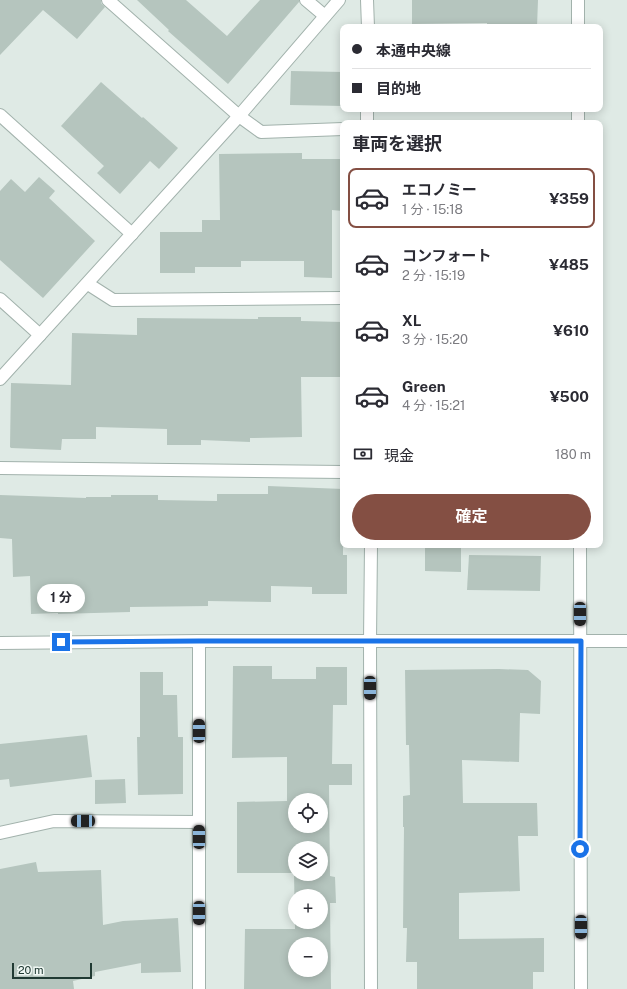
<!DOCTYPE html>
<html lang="ja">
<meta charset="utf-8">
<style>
:root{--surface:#fff;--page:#f2f2f3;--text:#2b2b33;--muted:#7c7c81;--line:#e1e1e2;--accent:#844f43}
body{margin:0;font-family:"Public Sans","Noto Sans JP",sans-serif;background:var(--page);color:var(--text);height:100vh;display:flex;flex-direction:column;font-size:15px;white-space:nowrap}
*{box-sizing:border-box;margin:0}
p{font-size:13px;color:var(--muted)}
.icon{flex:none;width:22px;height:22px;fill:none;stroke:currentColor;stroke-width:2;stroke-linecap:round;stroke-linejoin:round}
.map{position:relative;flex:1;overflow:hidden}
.panel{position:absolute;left:340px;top:120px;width:263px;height:428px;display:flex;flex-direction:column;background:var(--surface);border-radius:8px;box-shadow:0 2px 10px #0003}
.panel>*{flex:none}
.top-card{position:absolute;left:340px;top:24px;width:263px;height:88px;border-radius:8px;box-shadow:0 2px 10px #0003;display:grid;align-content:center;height:88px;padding:0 12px;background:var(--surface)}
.fabs{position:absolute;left:288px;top:793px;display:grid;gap:8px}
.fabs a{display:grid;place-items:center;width:40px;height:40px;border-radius:50%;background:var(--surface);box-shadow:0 2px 10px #0003;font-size:20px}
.scale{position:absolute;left:12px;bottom:10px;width:80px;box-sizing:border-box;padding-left:4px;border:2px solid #203a33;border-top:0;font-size:11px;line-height:14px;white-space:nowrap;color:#203a33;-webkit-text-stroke:3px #eff7f3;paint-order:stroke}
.end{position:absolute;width:18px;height:18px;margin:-9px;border:5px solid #1a73e8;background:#fff;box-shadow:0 0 0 2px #fff}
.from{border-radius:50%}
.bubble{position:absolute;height:28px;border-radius:14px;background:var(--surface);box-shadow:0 2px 10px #0003;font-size:13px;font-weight:700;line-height:28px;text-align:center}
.car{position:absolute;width:12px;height:24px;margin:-12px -6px;border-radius:5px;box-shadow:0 0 3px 1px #0007;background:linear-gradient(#222 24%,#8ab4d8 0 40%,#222 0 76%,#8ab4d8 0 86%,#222 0)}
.top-card b{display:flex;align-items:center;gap:14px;height:38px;font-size:15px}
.top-card b+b{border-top:1px solid var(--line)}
.top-card i{width:10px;height:10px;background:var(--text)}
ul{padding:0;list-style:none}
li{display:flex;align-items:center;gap:12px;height:60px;margin:0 8px 6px;padding:0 4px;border:2px solid transparent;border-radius:8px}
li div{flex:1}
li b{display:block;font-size:15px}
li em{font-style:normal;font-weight:700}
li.current{border-color:var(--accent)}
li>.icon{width:36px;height:36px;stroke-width:1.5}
h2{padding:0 12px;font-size:18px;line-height:48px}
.pay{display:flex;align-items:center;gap:10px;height:44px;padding:0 12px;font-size:15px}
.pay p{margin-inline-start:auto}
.primary-button{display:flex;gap:8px;margin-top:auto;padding:8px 12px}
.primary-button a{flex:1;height:46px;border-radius:24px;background:var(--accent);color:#fff;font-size:16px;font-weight:700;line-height:46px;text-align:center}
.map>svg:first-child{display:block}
.building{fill:#b5c5be;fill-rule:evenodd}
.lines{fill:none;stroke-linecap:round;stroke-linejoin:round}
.minor-casing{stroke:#a2b2ac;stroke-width:14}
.tertiary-casing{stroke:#a2b2ac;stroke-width:14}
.minor{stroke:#fff;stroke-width:12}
.tertiary{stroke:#fff;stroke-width:12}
.route{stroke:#1a73e8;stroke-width:5}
</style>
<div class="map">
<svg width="627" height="989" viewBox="0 0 627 989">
<rect width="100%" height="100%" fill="#dfeae5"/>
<g class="building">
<polygon points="0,0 101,0 101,3 105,7 77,39 43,10 0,55"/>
<polygon points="137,0 186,0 227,36 260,0 299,0 299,2 228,84 168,31 169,30"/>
<polygon points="412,0 538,0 537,27 487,27 487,23 412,24"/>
<polygon points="291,71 343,72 343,106 290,105"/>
<polygon points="101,82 142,118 143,117 178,148 159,169 150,161 120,194 97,173 104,166 61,126"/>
<polygon points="302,153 302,159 343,159 343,211 332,210 332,278 304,277 304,261 241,261 241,267 195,267 195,273 160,273 160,232 202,232 202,220 220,220 219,154"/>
<polygon points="39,177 55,191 49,198 95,241 43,298 0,260 0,191 11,179 25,192"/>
<polygon points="258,317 301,317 301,321 343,322 343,377 301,377 302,437 250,438 250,442 201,440 201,445 167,445 167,429 96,427 96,439 62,439 61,450 11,448 10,447 11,383 71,385 72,333 137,335 137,318 258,319"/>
<polygon points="268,486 343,489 343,555 347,555 347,594 312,594 312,587 271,586 271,602 208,601 208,606 130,607 130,612 58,614 58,613 31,614 30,576 13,577 12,539 0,538 0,495 86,498 86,497 111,497 111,495 158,495 158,500 217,501 217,494 268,494"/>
<polygon points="425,545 461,545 461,572 425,571"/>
<polygon points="469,555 541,556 540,591 467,590"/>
<path d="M233,666H272V679H316V667H347V705H333L332,764H352V785H329L330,876L335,877L336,903H330L331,989H244L245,929H295L294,873H237V802L287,801V757L232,758ZM295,800H321V826H295ZM295,848H321V874H295ZM295,896H321V922H295ZM295,944H321V970H295Z"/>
<polygon points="499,669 528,670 541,681 540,714 520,713 519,762 462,760 463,803 537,803 538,836 518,836 520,891 459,893 459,939 544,938 544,972 533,972 533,989 417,989 417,962 406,962 407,928 403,928 404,827 403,827 403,796 410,795 409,745 406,745 405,670"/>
<polygon points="140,672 163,672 163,695 177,695 178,737 183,737 183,794 138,795 137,737 140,737"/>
<polygon points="87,735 92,777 10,787 9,779 0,780 0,744"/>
<polygon points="125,779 126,803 95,804 95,780"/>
<polygon points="36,862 38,872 101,870 103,925 123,921 178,918 181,972 141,973 141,963 95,972 95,976 73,981 74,989 0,989 0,869"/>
</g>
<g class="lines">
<defs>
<g id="minor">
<polyline points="108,0 239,116 261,132 343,129"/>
<polyline points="306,0 325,16"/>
<polyline points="367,0 368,27"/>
<polyline points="0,115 132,234"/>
<polyline points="367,123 367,109"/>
<polyline points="88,284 113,300 343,298"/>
<polyline points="0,299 40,335"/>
<polyline points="0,379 239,116 339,0"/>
<polyline points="0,468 343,472"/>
<polyline points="371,545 370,641 371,989"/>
<polyline points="199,641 199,989"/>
<polyline points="0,643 199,641 627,641"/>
<polyline points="0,833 54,821 199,822"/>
</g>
<g id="tertiary">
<polyline points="578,0 578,27"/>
<polyline points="578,109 578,123"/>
<polyline points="580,545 581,989"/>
</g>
</defs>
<use href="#minor" class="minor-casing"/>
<use href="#tertiary" class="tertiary-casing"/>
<use href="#minor" class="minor"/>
<use href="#tertiary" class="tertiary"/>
</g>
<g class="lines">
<polyline class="route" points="61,642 199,641 581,641 580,849"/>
</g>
</svg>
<div class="fabs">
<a><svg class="icon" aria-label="locate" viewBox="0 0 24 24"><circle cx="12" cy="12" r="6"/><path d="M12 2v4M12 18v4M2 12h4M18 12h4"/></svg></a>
<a><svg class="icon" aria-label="layers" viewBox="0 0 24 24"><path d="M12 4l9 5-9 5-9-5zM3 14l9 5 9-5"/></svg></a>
<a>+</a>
<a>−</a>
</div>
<div class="scale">20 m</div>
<i class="end from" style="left:580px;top:849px"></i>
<i class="end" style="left:61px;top:642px"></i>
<div class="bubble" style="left:37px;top:584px;width:48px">1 分</div>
<i class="car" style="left:580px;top:614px;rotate:180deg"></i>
<i class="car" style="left:370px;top:688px;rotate:180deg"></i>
<i class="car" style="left:199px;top:731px;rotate:0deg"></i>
<i class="car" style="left:83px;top:821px;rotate:270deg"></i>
<i class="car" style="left:199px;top:837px;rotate:0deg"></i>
<i class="car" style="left:199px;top:913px;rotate:180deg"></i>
<i class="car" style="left:581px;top:927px;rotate:180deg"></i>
<div class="top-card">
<b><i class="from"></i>本通中央線</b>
<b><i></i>目的地</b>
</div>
<section class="panel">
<h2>車両を選択</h2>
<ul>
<li class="current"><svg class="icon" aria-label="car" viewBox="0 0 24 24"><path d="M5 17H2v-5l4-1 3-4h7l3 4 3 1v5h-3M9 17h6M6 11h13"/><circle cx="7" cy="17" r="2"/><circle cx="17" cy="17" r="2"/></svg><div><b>エコノミー</b><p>1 分 · 15:18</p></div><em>¥359</em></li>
<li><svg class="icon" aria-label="car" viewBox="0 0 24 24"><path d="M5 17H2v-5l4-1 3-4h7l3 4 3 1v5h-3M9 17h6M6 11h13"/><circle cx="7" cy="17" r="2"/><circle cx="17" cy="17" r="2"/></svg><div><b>コンフォート</b><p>2 分 · 15:19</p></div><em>¥485</em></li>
<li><svg class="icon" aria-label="car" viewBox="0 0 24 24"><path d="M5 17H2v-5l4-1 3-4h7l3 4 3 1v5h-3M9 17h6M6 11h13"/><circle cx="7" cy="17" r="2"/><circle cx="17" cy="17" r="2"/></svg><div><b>XL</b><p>3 分 · 15:20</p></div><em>¥610</em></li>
<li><svg class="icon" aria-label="car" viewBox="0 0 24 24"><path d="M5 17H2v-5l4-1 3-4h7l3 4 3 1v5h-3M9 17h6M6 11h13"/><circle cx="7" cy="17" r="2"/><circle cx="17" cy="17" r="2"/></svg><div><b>Green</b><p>4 分 · 15:21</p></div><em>¥500</em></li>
</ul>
<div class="pay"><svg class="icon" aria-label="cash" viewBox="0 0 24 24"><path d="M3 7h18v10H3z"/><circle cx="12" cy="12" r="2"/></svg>現金<p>180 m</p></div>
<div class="primary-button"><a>確定</a></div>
</section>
</div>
